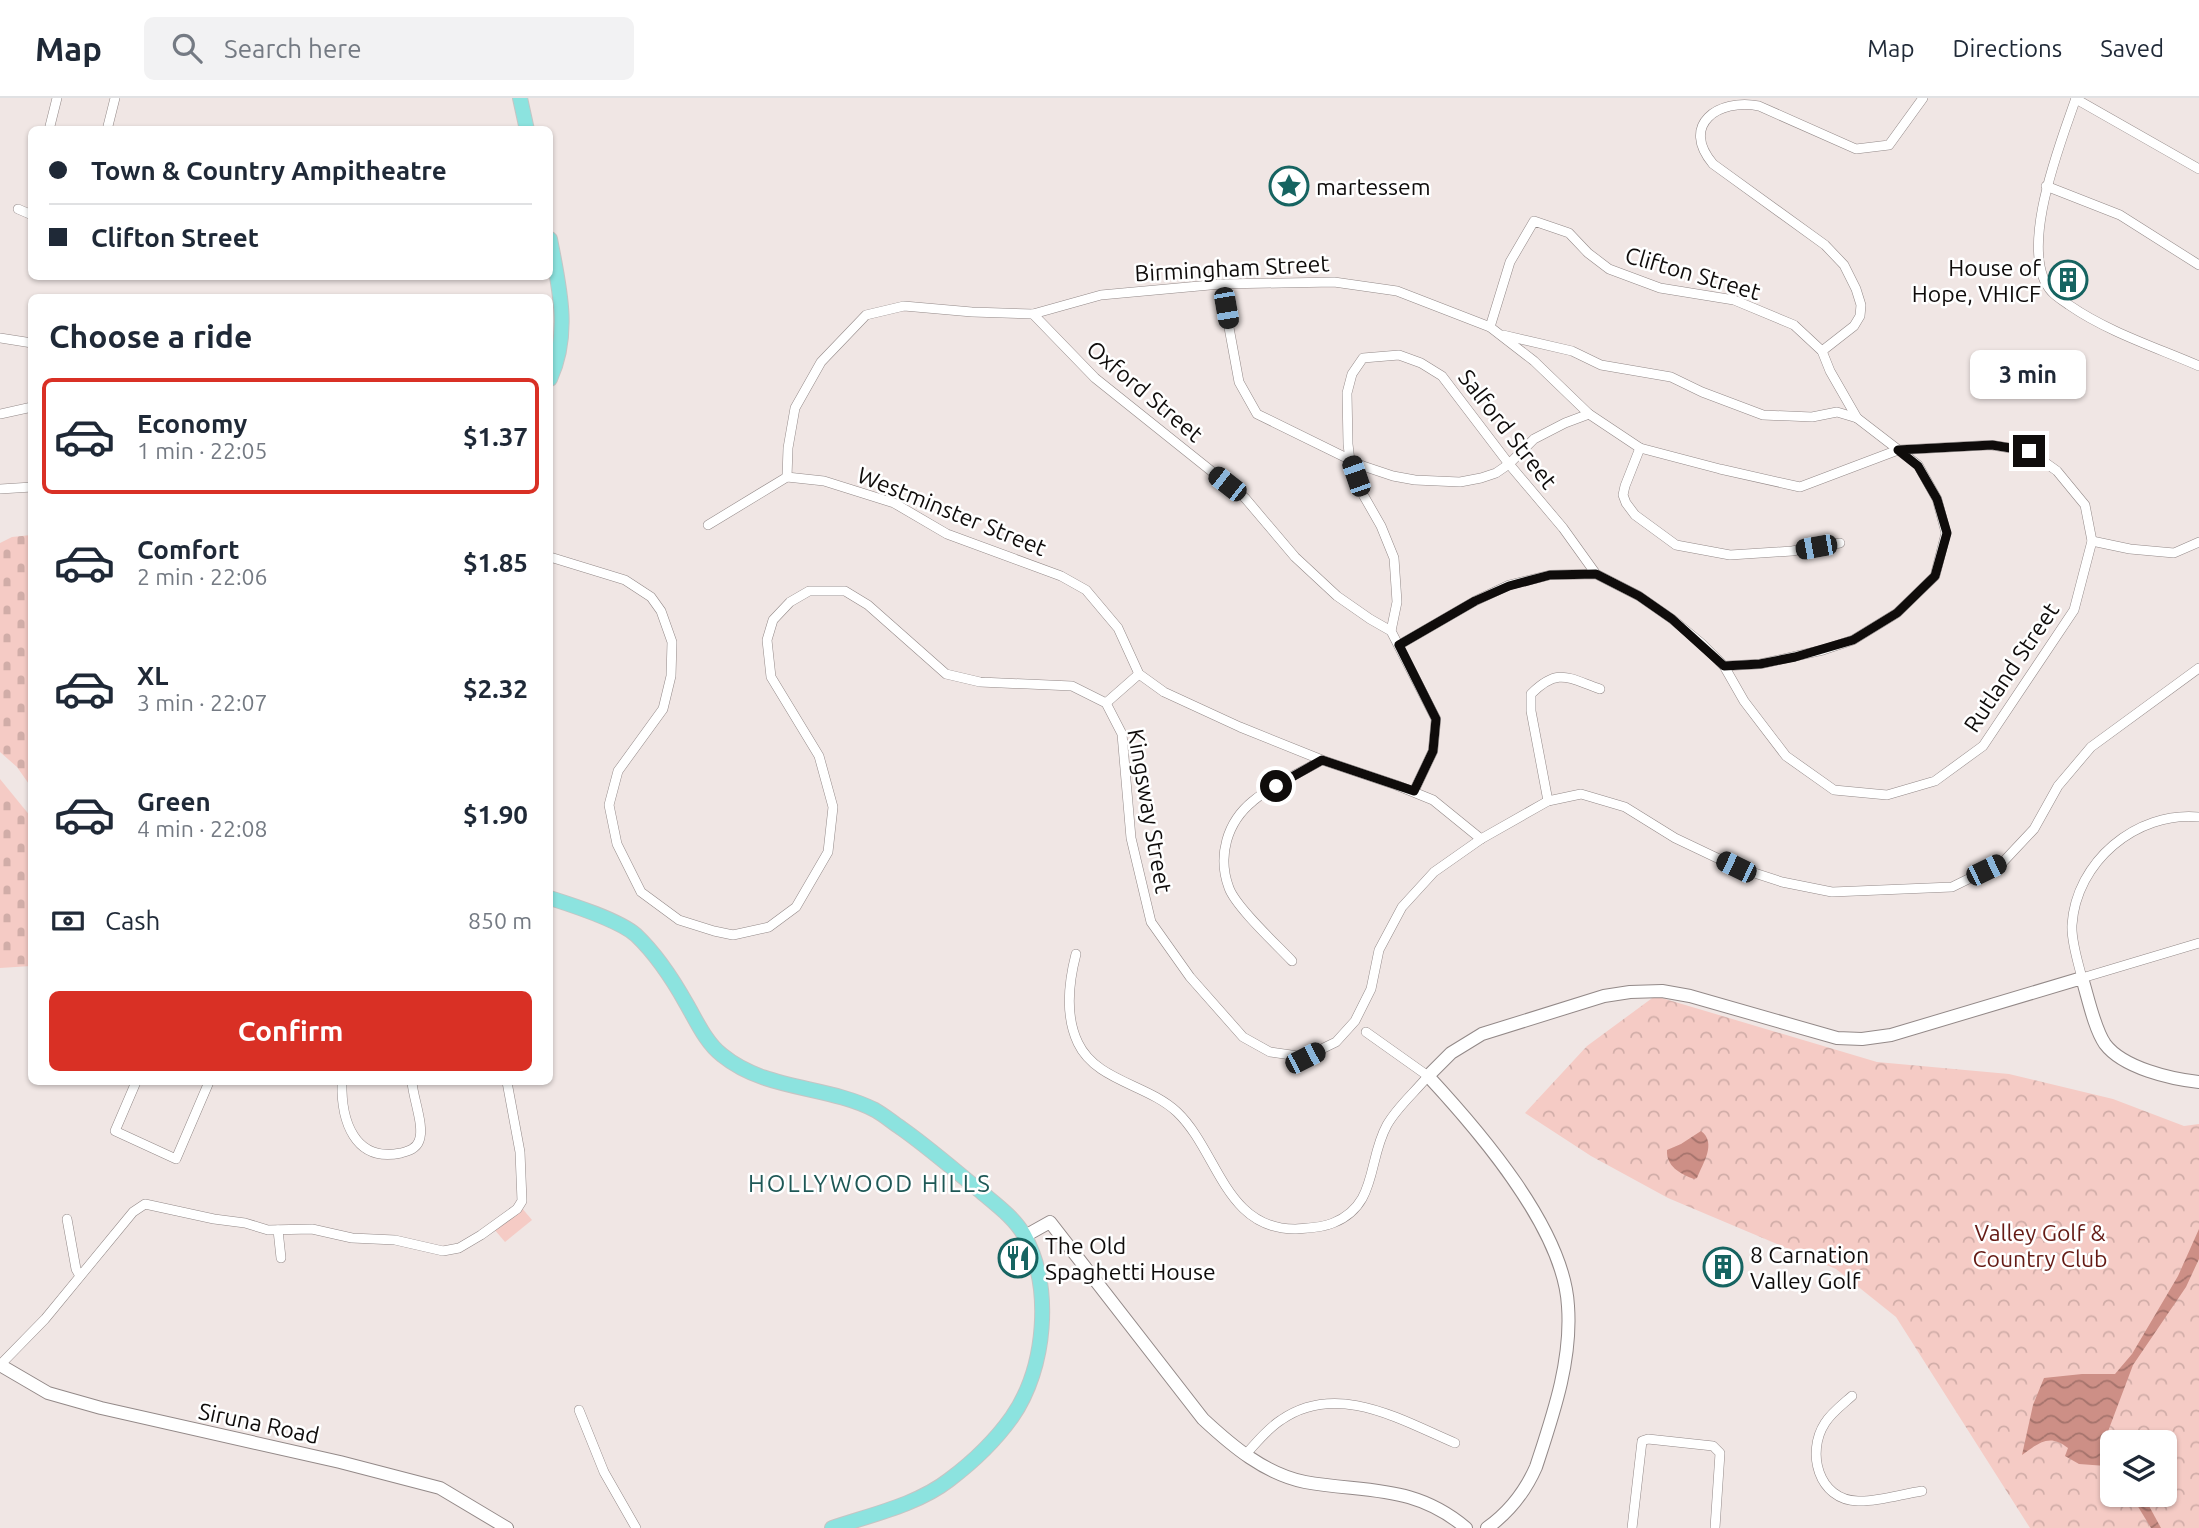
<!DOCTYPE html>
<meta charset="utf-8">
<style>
:root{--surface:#fff;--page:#f2f2f3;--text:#1f2937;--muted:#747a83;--line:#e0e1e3;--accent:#d93025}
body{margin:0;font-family:Ubuntu,sans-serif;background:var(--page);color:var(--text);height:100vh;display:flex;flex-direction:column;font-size:26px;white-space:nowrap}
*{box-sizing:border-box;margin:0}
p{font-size:23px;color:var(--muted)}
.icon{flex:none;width:38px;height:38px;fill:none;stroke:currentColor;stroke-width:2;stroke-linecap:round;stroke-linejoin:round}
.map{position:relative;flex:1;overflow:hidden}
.sheet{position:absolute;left:28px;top:196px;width:525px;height:791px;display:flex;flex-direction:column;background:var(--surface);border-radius:10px;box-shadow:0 2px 5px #0004}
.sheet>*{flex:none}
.banner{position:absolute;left:28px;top:28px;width:525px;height:154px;border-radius:10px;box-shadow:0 2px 5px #0004;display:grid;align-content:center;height:154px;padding:0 21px;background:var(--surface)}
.controls{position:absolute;left:2100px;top:1332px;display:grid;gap:14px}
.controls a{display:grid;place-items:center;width:77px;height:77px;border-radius:10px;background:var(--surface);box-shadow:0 2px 5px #0004;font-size:35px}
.end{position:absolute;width:32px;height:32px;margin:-16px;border:9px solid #0f0c0b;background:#fff;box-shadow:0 0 0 4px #fff}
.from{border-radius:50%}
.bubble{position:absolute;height:49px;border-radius:10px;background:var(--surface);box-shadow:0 2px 5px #0004;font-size:23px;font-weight:600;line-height:49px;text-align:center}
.car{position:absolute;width:21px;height:42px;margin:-21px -10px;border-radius:9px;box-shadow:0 0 5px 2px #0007;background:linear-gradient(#222 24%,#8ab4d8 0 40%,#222 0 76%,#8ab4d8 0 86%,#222 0)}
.banner b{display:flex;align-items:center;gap:24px;height:66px;font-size:26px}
.banner b+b{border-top:2px solid var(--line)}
.banner i{width:18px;height:18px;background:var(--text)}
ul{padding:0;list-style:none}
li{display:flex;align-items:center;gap:21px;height:116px;margin:0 14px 10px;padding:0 7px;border:4px solid transparent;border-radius:10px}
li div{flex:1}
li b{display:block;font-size:26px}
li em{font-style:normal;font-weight:600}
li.on{border-color:var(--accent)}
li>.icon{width:63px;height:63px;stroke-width:1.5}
h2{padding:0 21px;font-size:32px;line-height:84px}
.pay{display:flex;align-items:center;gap:18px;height:77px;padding:0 21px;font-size:26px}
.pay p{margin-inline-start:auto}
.action{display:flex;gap:14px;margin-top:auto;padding:14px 21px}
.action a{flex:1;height:80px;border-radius:10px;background:var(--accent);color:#fff;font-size:28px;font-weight:600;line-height:80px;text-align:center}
header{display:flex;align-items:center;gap:42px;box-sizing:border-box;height:98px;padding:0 35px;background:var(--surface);border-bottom:2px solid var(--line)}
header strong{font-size:33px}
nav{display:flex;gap:38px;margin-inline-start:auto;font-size:24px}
.search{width:490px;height:63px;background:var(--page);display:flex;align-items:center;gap:18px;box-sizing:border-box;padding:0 24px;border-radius:10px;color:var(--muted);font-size:26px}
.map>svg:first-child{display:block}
.cemetery{fill:url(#cemetery-stones)}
.park{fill:url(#park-crowns);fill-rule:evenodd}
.garden{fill:#f5cbc5}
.water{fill:url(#water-waves)}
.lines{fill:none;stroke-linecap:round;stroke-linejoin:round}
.street-casing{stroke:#938988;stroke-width:10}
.secondary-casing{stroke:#938988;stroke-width:14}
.primary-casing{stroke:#c5c5c4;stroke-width:16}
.street{stroke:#fff;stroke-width:9}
.secondary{stroke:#fff;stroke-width:12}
.primary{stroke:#8ce3df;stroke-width:14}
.route{stroke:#0f0c0b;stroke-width:9}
.labels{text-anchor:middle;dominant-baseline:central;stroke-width:5;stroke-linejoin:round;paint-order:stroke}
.poi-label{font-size:23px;fill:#0f0c0b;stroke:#fff;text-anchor:start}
.street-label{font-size:23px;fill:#0f0c0b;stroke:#fff}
.park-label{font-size:23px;fill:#651b15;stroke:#fff}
.neighbourhood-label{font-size:24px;letter-spacing:2px;fill:#1e5856;stroke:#fff}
</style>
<header>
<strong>Map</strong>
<div class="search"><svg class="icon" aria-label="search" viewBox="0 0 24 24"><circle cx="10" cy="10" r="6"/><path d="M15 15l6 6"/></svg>Search here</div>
<nav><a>Map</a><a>Directions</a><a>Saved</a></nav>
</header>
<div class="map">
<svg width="2199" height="1430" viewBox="0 0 2199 1430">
<defs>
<pattern id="cemetery-stones" width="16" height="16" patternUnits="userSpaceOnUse" patternTransform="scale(1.75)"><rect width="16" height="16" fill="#f5cbc5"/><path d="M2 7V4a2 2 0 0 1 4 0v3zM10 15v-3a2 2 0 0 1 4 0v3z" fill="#d1ada8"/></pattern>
<pattern id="park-crowns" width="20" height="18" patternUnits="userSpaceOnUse" patternTransform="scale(1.75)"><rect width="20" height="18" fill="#f5cbc5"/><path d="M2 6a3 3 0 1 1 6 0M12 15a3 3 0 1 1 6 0" fill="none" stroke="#d1ada8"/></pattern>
<pattern id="water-waves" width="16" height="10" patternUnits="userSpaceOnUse" patternTransform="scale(1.75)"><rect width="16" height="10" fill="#cd8f86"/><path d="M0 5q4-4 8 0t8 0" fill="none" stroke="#a5736c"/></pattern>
</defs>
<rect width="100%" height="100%" fill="#f0e6e4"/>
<g class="cemetery">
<polygon points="31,437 32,437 31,689 17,669 0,654 0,445 12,439"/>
<polygon points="0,681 31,719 31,868 0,870"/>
</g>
<path class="park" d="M1655,898L1877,964L2009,976L2113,1001L2184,1028L2199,1026V1430H2030L1896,1219L1836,1171L1668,1100L1591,1058L1525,1015L1587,948ZM2112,1344H2165V1396H2112Z"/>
<polygon class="garden" points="521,1109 532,1122 505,1144 494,1131"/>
<g class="water">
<path d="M1701,1033C1717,1045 1703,1065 1697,1080L1694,1081C1680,1076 1666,1068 1667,1052L1681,1046Z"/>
<path d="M2199,1131V1161L2186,1189L2133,1267L2107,1336L2112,1351V1374L2106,1368L2079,1366L2065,1358L2068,1350C2049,1335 2039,1345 2022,1357L2033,1307L2044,1280L2082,1276H2115L2132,1256L2178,1178Z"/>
<polygon points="2131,1397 2143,1397 2161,1430 2151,1430"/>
</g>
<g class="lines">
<defs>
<g id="street">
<path d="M2076,0C2061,44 2016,155 2052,194C2056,199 2064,203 2069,207C2108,234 2155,249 2199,268"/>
<polyline points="2076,1 2199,71"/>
<polyline points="49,32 57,0"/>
<polyline points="107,32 115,0"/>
<polyline points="2046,88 2120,117 2199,167"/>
<polyline points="18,111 32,117"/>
<polyline points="1221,186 1239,284 1257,316 1363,368 1393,378 1415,382 1460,384 1481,380 1496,375 1509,366 1534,341 1565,325 1589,316"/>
<polyline points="1033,216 1095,280 1245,400 1295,459 1337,498 1370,521 1391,533"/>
<polyline points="1490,229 1510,164 1534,123 1569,135 1588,155 1609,171 1660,190 1734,202 1794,227 1822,253 1830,273 1857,320 1918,367 1937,401 1946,435 1935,478 1897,515 1853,542 1823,552 1760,566 1724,568"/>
<polyline points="1503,237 1572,253 1601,267 1671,279 1702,294 1763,317 1812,319 1837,314 1857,320"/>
<polyline points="0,240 32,245"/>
<path d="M1822,253L1854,228L1860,218L1861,207L1856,191L1844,167L1825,147L1713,66C1680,27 1718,0 1759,8L1856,51L1889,47L1923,0"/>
<polyline points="0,316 32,309"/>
<polyline points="1640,350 1625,388 1623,397 1626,405 1635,417 1676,447 1730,457 1792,453 1840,445"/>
<polyline points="787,379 788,350 795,310 821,264 866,217 904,208 972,214 1033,216 1101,197 1221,186 1334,184 1397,193 1490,229 1534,263 1589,316 1640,350 1720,371 1800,389 1898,352 1991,347 2029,353 2057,373 2085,407 2092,443 2074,512 1983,648 1935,683 1887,697 1834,692 1786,658 1744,603 1724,568 1701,545 1672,521 1639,498 1596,476 1550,477 1509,487 1475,503 1399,547"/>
<polyline points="0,391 32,389"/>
<polyline points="708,427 787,379 824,383 894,405 947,436 1061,478 1086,492 1118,530 1139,576 1164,594 1240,629 1322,662 1396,687 1433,702 1481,741"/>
<polyline points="2092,443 2130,451 2174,455 2199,444"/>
<polyline points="550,459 625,482 651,499 661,513 672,544 671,578 663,611 618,673 609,707 617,746 641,794 679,822 714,833 733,837 769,829 796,809 828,754 833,709 819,658 771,579 767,542 773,522 790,504 809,493 845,493 868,507 946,576 980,584 1072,588 1106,605 1122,636 1131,740 1151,824 1190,879 1243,939 1270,954 1305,959 1336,944 1355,923 1371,891 1379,852 1402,809 1434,774 1481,741 1548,703 1581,696 1625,709 1675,740 1736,769 1782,784 1832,794 1952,789 2003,764 2034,731 2058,688 2091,649 2199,570"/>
<polyline points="1106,605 1139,576"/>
<polyline points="1414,693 1433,653 1436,621 1391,533 1397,504 1394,460 1381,428 1361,393 1350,363 1348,346 1347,295 1352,276 1363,260 1399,257 1421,265 1442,278 1509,366 1563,430 1596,476"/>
<path d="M1548,703L1531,613V596C1558,569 1568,580 1600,591"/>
<path d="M2199,719C2136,713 2076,764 2072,827C2071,843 2078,864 2082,880L2199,845"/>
<path d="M1076,856C1069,883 1065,918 1078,945C1096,983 1147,986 1177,1014C1218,1053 1225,1132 1296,1131C1308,1130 1321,1130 1333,1125C1378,1107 1367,1063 1387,1027C1397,1009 1415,994 1428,978L1366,934"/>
<path d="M1292,863C1277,847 1236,809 1229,790C1217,758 1227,724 1253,703C1270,688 1302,674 1322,662"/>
<polyline points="136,984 115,1033 176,1061 209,984"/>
<path d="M342,984C341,1022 354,1065 401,1055C408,1053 416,1051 419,1043C425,1029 413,1000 412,984"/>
<polyline points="67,1121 76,1171 80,1178"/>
<polyline points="278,1132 281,1160"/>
<polyline points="0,1267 45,1221 133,1114 145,1106 214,1121 245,1125 268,1132 312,1131 352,1140 395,1142 443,1153 459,1150 481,1137 517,1111 522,1103 520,1054 507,984"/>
<path d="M1852,1298C1843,1306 1831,1315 1825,1325C1806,1354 1818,1402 1858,1403C1878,1404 1902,1396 1922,1393"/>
<polyline points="579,1312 604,1374 636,1430"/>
<path d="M1246,1356C1257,1344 1267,1331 1281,1322C1337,1283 1401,1322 1455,1345"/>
<polyline points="1632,1430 1642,1343 1648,1341 1713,1348 1720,1355 1715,1430"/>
</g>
<g id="secondary">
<path d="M1025,1138L1050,1124L1203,1321C1232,1348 1265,1376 1305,1384C1367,1395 1414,1386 1466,1430"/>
<polyline points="0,1267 48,1295 101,1310 340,1364 440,1390 507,1430"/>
<path d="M1487,1430C1508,1415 1525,1394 1536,1369C1553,1317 1572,1263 1568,1208C1564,1131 1479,1033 1428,978L1451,955L1482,936L1604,898L1630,894L1662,893L1690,898L1837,940L1862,941L1891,937L2082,880C2088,899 2094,930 2105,946C2123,970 2171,981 2199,984"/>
</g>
<g id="primary">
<polyline points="520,0 527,32"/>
<path d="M550,141C559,188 571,235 550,281"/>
<path d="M550,800C572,807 619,822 636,837C657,857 672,880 686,905C696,922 706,945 722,957C766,993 826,987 875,1012C884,1017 892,1024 901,1030C928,1049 953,1071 979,1092C994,1105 1014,1119 1024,1137C1053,1189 1046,1270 1012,1319C995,1343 973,1364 949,1382C917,1407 870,1417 832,1430"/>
</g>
</defs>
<use href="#street" class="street-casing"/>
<use href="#secondary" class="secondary-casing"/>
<use href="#primary" class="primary-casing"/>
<use href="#street" class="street"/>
<use href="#secondary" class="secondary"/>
<use href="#primary" class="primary"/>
</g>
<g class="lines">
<polyline class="route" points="1276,688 1322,662 1414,693 1433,653 1436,621 1399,547 1475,503 1509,488 1550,477 1596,476 1639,498 1672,521 1724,568 1760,566 1795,559 1853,542 1897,515 1935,478 1947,435 1937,401 1918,368 1898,352 1992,347 2029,353"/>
</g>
<defs>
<symbol id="sight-ring" viewBox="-11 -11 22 22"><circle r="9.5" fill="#fff" stroke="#166461" stroke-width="1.5"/><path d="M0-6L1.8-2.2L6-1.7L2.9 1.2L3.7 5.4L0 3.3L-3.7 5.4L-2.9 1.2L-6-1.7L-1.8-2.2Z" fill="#166461"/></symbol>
<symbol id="building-ring" viewBox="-11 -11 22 22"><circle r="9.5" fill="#fff" stroke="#166461" stroke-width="1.5"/><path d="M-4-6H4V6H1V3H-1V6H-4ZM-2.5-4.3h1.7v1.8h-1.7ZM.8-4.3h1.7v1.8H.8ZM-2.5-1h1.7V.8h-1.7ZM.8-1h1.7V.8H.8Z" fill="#166461"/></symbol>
<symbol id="restaurant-ring" viewBox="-11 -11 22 22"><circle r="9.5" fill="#fff" stroke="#166461" stroke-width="1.5"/><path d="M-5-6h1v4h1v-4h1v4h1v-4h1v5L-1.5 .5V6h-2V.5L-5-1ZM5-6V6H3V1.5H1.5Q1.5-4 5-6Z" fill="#166461"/></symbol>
</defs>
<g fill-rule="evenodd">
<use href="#sight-ring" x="1267" y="66" width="44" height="44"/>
<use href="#building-ring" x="2046" y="160" width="44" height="44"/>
<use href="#restaurant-ring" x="996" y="1138" width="44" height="44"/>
<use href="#building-ring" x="1701" y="1147" width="44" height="44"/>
</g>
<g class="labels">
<g class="poi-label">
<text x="1316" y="88">martessem</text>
<text x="2041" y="169" text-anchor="end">House of<tspan x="2041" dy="26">Hope, VHICF</tspan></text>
<text x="1045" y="1147">The Old<tspan x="1045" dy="26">Spaghetti House</tspan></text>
<text x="1750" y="1156">8 Carnation<tspan x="1750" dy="26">Valley Golf</tspan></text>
</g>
<g class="street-label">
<text transform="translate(1232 170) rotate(-3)">Birmingham Street</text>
<text transform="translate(1693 175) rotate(16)">Clifton Street</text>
<text transform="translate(1145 293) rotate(40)">Oxford Street</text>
<text transform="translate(1508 331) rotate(52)">Salford Street</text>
<text transform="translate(952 413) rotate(22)">Westminster Street</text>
<text transform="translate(2011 569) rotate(-56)">Rutland Street</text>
<text transform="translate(1150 713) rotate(80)">Kingsway Street</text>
<text transform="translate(259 1325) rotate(12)">Siruna Road</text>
</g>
<g class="park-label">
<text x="2040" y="1134">Valley Golf &amp;<tspan x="2040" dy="26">Country Club</tspan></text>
</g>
<g class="neighbourhood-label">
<text x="870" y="1085">HOLLYWOOD HILLS</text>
</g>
</g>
</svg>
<div class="controls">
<a><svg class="icon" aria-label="layers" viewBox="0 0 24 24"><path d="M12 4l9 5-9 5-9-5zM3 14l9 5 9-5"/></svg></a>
</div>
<i class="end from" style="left:1276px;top:688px"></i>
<i class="end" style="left:2029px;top:353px"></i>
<div class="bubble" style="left:1970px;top:252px;width:116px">3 min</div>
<i class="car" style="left:1226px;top:210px;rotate:170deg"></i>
<i class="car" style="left:1356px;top:378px;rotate:341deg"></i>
<i class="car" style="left:1227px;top:386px;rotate:308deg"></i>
<i class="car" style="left:1816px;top:449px;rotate:260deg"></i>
<i class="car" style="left:1736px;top:769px;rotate:296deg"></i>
<i class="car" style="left:1986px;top:772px;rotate:64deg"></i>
<i class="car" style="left:1305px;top:960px;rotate:63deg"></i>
<div class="banner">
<b><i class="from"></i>Town &amp; Country Ampitheatre</b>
<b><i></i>Clifton Street</b>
</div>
<section class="sheet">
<h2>Choose a ride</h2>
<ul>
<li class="on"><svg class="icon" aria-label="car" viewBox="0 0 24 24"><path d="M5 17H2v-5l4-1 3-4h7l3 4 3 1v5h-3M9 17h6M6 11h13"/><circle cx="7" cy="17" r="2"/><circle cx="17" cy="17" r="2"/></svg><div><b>Economy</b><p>1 min · 22:05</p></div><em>$1.37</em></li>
<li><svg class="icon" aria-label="car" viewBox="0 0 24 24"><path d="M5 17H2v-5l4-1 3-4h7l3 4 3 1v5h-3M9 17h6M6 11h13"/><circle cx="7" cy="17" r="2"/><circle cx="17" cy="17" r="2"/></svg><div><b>Comfort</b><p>2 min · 22:06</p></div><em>$1.85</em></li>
<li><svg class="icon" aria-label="car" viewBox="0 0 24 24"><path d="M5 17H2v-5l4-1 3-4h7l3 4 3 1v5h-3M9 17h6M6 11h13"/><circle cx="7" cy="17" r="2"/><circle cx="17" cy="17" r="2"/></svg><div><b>XL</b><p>3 min · 22:07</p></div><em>$2.32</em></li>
<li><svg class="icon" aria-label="car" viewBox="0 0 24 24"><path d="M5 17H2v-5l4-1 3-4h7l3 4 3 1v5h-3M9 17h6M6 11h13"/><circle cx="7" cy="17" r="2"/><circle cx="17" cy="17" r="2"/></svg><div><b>Green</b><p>4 min · 22:08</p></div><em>$1.90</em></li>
</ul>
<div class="pay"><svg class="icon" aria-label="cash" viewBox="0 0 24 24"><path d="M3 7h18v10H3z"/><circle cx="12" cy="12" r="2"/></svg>Cash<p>850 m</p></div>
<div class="action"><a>Confirm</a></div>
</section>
</div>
